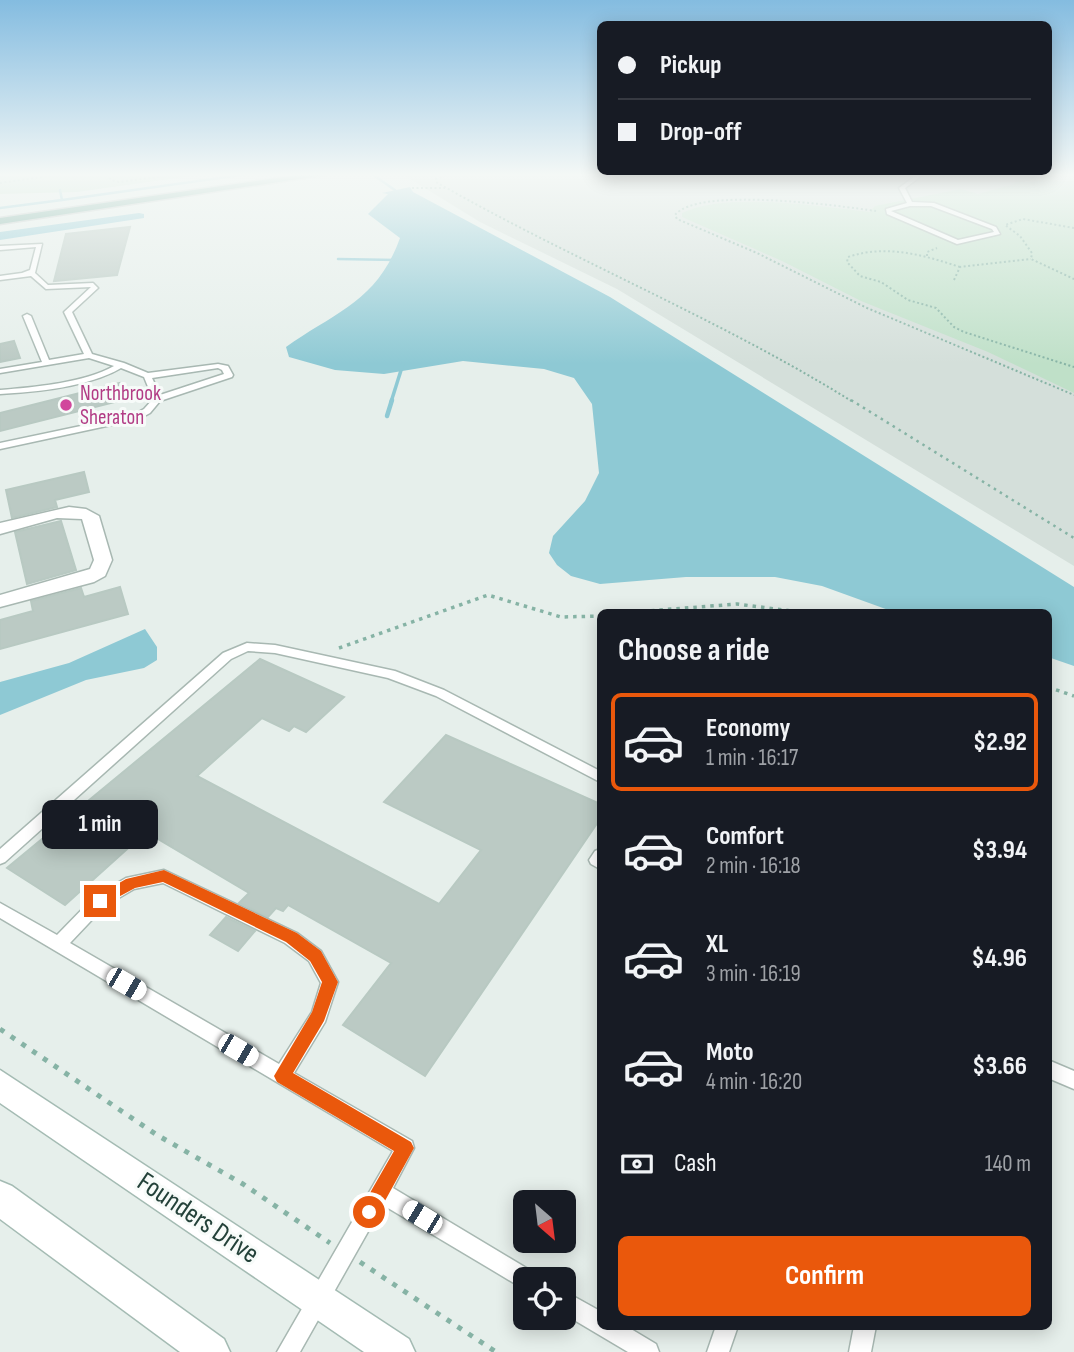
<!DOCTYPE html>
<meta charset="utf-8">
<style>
:root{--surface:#171b24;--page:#242831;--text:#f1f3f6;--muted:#9ea1a6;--line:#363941;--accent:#ea580c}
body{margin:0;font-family:"Sofia Sans Condensed",sans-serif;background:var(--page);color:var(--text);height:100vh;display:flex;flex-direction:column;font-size:26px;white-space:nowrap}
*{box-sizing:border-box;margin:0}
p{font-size:23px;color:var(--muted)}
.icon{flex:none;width:38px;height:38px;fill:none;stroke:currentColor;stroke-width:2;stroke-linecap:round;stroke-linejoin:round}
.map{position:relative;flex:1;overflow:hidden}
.details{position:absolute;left:597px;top:609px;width:455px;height:721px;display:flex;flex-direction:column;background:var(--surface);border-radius:10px;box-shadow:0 4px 18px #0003}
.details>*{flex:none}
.banner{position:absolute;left:597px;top:21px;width:455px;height:154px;border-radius:10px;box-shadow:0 4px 18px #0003;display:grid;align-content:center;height:154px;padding:0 21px;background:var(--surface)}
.needle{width:46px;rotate:152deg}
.buttons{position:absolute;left:513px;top:1190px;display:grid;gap:14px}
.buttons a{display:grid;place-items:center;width:63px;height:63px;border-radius:10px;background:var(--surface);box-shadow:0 4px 18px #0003;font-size:35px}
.end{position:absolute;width:32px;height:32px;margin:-16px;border:9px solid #ea580c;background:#fff;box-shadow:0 0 0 4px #fff}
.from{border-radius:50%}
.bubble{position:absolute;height:49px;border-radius:10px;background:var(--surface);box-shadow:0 4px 18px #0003;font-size:23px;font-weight:700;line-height:49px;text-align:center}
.car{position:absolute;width:21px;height:42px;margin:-21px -10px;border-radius:9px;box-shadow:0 0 5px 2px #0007;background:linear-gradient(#fff 24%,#345 0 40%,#fff 0 76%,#345 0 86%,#fff 0)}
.banner b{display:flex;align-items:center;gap:24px;height:66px;font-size:26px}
.banner b+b{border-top:2px solid var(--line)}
.banner i{width:18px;height:18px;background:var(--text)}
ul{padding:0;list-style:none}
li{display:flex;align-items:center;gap:21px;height:98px;margin:0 14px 10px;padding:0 7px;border:4px solid transparent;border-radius:10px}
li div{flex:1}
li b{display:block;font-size:26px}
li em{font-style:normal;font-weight:700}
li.current{border-color:var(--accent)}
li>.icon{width:63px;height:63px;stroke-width:1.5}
h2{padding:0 21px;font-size:32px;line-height:84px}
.pay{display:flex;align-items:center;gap:18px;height:77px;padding:0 21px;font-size:26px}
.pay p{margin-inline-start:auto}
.button{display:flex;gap:14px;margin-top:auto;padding:14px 21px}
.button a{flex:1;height:80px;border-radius:10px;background:var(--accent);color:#fff;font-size:28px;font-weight:700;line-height:80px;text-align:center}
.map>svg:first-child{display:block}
.built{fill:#d4dfda}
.green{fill:#bfe0c8}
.water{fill:#8ec9d4}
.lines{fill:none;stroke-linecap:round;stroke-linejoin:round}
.stream-far2{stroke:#8ec9d4;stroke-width:2.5}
.stream-far1{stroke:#8ec9d4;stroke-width:3.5}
.stream{stroke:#8ec9d4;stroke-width:4.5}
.building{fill:#bbcac4;stroke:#b8c9c2;stroke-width:2}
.service-casing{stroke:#a8b8b2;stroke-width:3}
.minor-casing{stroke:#a8b8b2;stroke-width:3}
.secondary-casing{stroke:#a4bbb3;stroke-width:3}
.primary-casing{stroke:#c2cac8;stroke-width:3}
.path-far3{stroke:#86b3a5;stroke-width:2;stroke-dasharray:2 2.5;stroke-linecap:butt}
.path-far2{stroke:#86b3a5;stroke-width:2.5;stroke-dasharray:2.5 4.5;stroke-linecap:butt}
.path-far1{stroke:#86b3a5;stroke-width:3.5;stroke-dasharray:3.5 5;stroke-linecap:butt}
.path{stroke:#86b3a5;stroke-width:5;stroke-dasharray:5 8;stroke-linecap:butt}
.service{fill:#fff;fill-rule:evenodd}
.minor{fill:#fff;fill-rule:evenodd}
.secondary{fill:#fff;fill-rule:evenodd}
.primary{fill:#6aa596;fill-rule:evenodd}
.route{fill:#ea580c}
.hotel-dot{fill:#d1479c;stroke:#f7fbf9;stroke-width:2.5}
.labels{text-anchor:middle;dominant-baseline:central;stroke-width:6;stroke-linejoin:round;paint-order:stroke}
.far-hotel-label{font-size:21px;fill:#b23c85;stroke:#f7fbf9;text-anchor:start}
.near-street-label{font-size:28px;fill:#24423a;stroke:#f7fbf9}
</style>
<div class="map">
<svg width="1074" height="1352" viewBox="0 0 1074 1352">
<rect width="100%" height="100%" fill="#e6efeb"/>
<polygon class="built" points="402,174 1074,174 1074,566 617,289 480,222"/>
<g class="green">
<polygon points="0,174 205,174 77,192 0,194"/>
<path d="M1019,174H1046L1058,181H1074V393L988,352L861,301L782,261L682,217V213C727,191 821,207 870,212L875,206L961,189L978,194L1014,184Z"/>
</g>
<g class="water">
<path d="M410,187L413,192L610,297L1074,587V666L1048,657V612H894L822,586L775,577H686L600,584L571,576L557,565L549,553L553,536L585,501L599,473L592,404L574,378L544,369L463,361L384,374L335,370L289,357L286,347C335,312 377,302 400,238L368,214L388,194L382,193Z"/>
<polygon points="139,213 144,214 144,218 0,240 0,232"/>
<polygon points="145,629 157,647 157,660 144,668 86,680 0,715 0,682 69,663"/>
</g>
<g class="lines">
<g class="stream-far2">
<polyline points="372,174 399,193"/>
<polyline points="60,190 62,200 248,174"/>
<polyline points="0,208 62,200"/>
<polyline points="338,259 397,260"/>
</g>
<polyline class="stream-far1" points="391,402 403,364"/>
<polyline class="stream" points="387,416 392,400"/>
</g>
<g class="building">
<polygon points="130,227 117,275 54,281 66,234"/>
<polygon points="14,341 20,358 0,362 0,344"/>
<polygon points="120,383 131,398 0,431 0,413"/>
<polygon points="84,472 89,492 55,500 57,507 12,518 6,490"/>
<polygon points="61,521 76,570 27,584 15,532"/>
<polygon points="120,587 128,614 0,649 0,620 33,611 31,601 81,588 84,597"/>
<polygon points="260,659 344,697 306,732 294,726 289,731 262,718 197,776 439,904 481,850 384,802 446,735 600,804 600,819 425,1076 343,1025 391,963 288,905 283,911 276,908 268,917 239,903 249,893 146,832 65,905 7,868"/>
<polygon points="226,917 255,931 238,951 210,935"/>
</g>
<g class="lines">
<defs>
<g id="service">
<path d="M918,174H924L905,188L912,202L934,203L996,227L1000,234L957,244L887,214L886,209L907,203L899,188ZM910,206H931L992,229L994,232L958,240L891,211Z"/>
<path d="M42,244L35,273L48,285L93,283L98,288L72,312L92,354L124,363L148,373L218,364L228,366L233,375L232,377L160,401L150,413L139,419L0,449V443L133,415L144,409L153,399L144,377L121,368C89,387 37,392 0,394V390C35,387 84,383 114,366L89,358L0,373V369L42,362L23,316L27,314L31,316L49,360L84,354L64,312L91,287L46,289L31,276L0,280V276L22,273L30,270L36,247L0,250V246ZM218,368L222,370L224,374L160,395L152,378Z"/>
<polygon points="247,643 275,645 395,671 444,690 600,771 600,782 436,696 388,678 275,653 248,651 231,659 5,862 0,864 0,849 223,653"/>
<polygon points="600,849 600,869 591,864 589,860 595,851"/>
<path d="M164,870L297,933L321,951L338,982L325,1022L294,1073L412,1141L414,1148L393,1188L533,1272L536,1279H525V1289L519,1286L383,1205L300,1352H277L393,1151L0,918V903L57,935L95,896L126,878ZM163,883L285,943L309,961L321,983L312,1012L279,1064L70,943L105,906L134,889Z"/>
<polygon points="1048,1060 1074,1071 1074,1089 1048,1078"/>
<polygon points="564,1291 600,1311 600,1326 626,1326 656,1344 659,1352 628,1352 564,1314"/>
<polygon points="716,1326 738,1326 729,1352 707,1352"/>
<polygon points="854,1326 876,1326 871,1352 849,1352"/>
</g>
<polygon id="minor" points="69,507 86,509 99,516 112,560 105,576 94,582 0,607 0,595 90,569 94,560 82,519 57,518 0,534 0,523"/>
<g id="secondary">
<polygon points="0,1070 409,1339 415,1352 364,1352 0,1103"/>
<polygon points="0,1181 12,1186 224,1339 230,1352 180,1352 0,1219"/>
</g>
<polygon id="primary" points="305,174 331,174 0,224 0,218"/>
</defs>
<use href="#service" class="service-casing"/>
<use href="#minor" class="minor-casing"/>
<use href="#secondary" class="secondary-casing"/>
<use href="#primary" class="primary-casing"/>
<g class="path-far3">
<polyline points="107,174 111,180 119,182 181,174"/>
<path d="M450,174L436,179V182C572,260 720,319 853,402"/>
<polyline points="0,183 63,174"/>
<polyline points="412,188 445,188"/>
<path d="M876,211C840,206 698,186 675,215L677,219L757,253L867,308L1074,395"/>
<polyline points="1074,228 1023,219 1005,225 1020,236 1032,253 1031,259 1074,279"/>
<polyline points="927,256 927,252 937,248"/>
<path d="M960,267C923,255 886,244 848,257L847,262L860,276L881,282L908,300L936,308L954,327L964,332L1074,367"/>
<polyline points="954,280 960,267 1031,259"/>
</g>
<polyline class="path-far2" points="851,400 1074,538"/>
<g class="path-far1">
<polyline points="634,612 737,604 799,612"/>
<polyline points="339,648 488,595 561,617 600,616"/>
<polyline points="1048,687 1074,696"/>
</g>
<g class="path">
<polyline points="0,1029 157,1135 243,1184 330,1243"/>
<polyline points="360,1262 496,1352"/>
</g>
<use href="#service" class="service"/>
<use href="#minor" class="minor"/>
<use href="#secondary" class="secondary"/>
<use href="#primary" class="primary"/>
</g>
<linearGradient id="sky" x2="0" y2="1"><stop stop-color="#84bce0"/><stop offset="0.48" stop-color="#f4f8f6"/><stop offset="1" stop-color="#f4f8f6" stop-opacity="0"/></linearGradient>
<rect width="1074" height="364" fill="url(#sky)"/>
<polygon class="route" points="164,870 297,933 321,951 338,982 324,1021 293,1073 411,1142 414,1148 375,1219 369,1221 362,1219 359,1212 394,1151 277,1082 274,1076 312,1012 322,982 310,961 286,942 163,882 135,888 100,907 93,901 95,897 126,879"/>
<circle class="hotel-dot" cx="66" cy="405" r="7"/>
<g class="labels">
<g class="far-hotel-label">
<text x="80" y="393">Northbrook<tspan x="80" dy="24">Sheraton</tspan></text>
</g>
<g class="near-street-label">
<text transform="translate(198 1218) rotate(34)">Founders Drive</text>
</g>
</g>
</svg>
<div class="buttons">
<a><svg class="needle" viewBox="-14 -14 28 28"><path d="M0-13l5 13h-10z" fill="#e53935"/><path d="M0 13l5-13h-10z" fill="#9ea1a6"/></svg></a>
<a><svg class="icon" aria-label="locate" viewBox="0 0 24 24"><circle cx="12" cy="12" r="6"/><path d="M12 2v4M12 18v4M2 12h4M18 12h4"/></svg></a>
</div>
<i class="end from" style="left:369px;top:1212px"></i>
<i class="end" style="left:100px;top:901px"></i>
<div class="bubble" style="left:42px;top:800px;width:116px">1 min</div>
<i class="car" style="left:126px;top:984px;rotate:120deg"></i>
<i class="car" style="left:238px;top:1050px;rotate:120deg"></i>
<i class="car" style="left:422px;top:1217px;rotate:301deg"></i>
<div class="banner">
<b><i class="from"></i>Pickup</b>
<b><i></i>Drop-off</b>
</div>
<section class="details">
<h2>Choose a ride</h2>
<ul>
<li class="current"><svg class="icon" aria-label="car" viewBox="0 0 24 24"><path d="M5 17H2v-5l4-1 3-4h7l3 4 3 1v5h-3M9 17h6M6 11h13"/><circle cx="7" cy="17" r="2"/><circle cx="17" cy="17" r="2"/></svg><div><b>Economy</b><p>1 min · 16:17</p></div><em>$2.92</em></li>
<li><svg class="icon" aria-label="car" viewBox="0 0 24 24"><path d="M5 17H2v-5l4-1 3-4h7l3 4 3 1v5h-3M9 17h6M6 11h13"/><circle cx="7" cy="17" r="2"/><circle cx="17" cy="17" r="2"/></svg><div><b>Comfort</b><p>2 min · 16:18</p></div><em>$3.94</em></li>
<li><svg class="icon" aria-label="car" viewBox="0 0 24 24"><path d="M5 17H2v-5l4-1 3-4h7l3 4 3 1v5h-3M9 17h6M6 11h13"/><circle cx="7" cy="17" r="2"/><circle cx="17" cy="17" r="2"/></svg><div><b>XL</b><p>3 min · 16:19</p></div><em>$4.96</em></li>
<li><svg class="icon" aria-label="car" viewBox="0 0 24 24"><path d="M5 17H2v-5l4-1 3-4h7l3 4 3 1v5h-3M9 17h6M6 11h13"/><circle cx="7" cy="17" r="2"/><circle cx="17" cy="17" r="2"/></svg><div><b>Moto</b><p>4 min · 16:20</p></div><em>$3.66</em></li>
</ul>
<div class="pay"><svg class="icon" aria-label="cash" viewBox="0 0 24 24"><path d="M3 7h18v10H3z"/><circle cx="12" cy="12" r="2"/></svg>Cash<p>140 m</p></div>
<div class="button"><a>Confirm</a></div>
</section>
</div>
